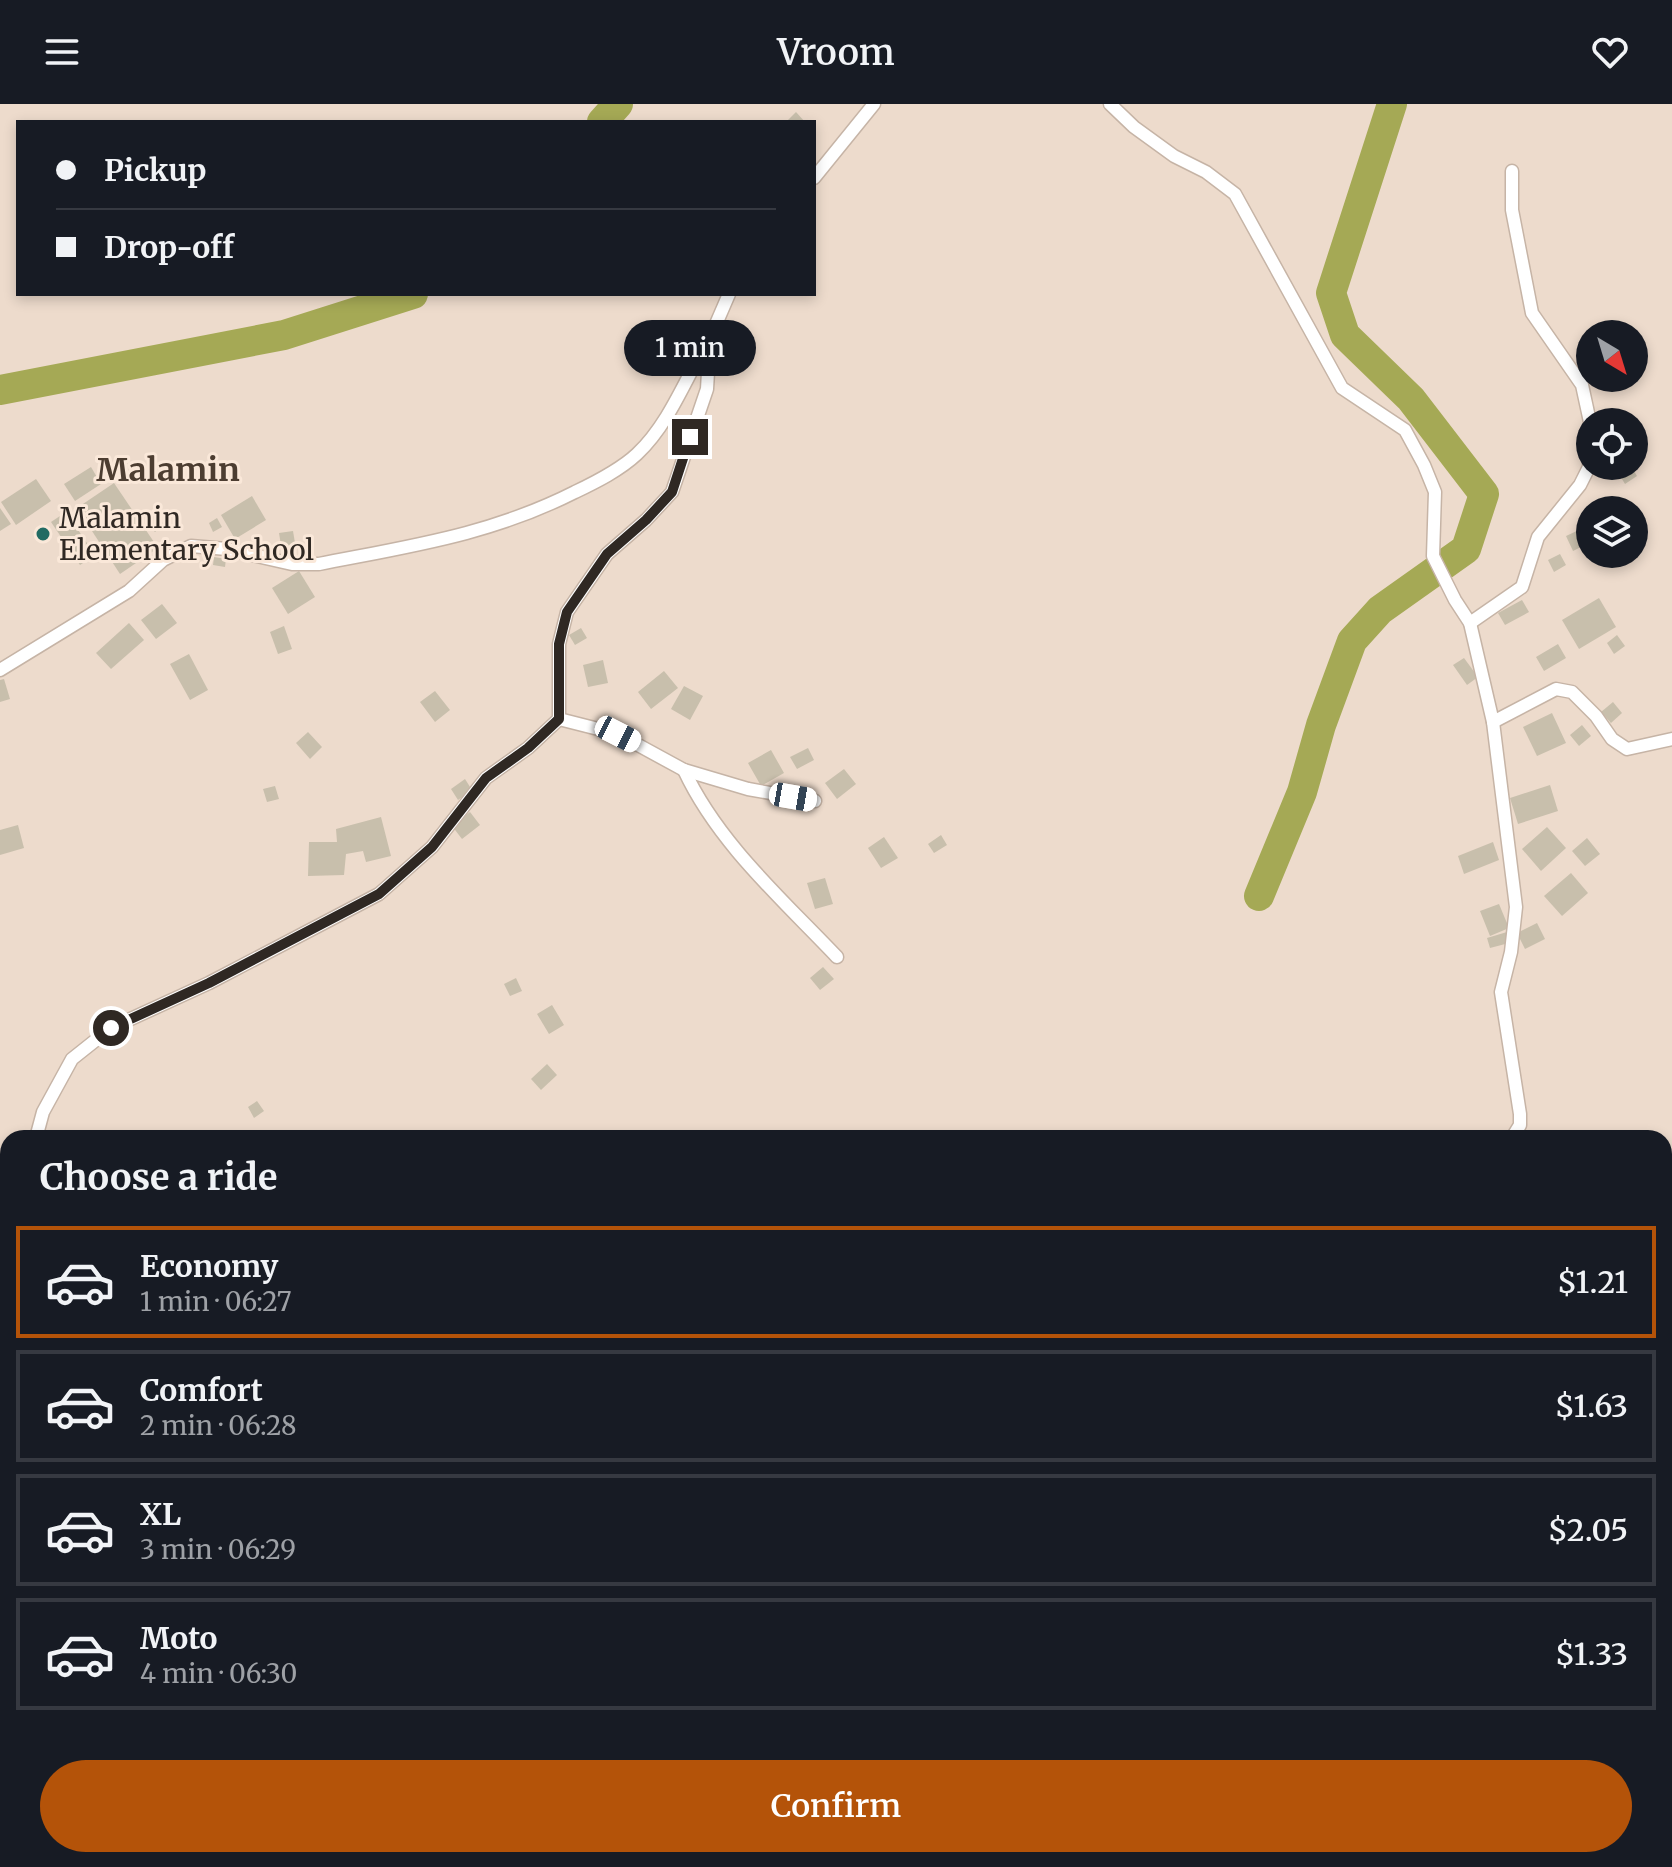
<!DOCTYPE html>
<meta charset="utf-8">
<style>
:root{--surface:#171b24;--page:#20242c;--text:#f1f3f6;--muted:#9ea1a6;--line:#363941;--accent:#b45309}
body{margin:0;font-family:Merriweather,serif;background:var(--page);color:var(--text);height:100vh;display:flex;flex-direction:column;font-size:30px;white-space:nowrap}
*{box-sizing:border-box;margin:0}
p{font-size:26px;color:var(--muted)}
.icon{flex:none;width:44px;height:44px;fill:none;stroke:currentColor;stroke-width:2;stroke-linecap:round;stroke-linejoin:round}
.map{position:relative;flex:1;overflow:hidden}
.panel{position:absolute;left:0px;top:1026px;width:1672px;height:738px;display:flex;flex-direction:column;background:var(--surface);border-radius:24px 24px 0 0;box-shadow:0 4px 12px #0003}
.panel>*{flex:none}
.guide{position:absolute;left:16px;top:16px;width:800px;height:176px;border-radius:0px;box-shadow:0 4px 12px #0003;display:grid;align-content:center;height:176px;padding:0 40px;background:var(--surface)}
.needle{width:52px;rotate:142deg}
.tools{position:absolute;left:1576px;top:216px;display:grid;gap:16px}
.tools a{display:grid;place-items:center;width:72px;height:72px;border-radius:50%;background:var(--surface);box-shadow:0 4px 12px #0003;font-size:40px}
.end{position:absolute;width:36px;height:36px;margin:-18px;border:10px solid #2f2823;background:#fff;box-shadow:0 0 0 4px #fff}
.from{border-radius:50%}
.bubble{position:absolute;height:56px;border-radius:28px;background:var(--surface);box-shadow:0 4px 12px #0003;font-size:26px;font-weight:600;line-height:56px;text-align:center}
.car{position:absolute;width:24px;height:48px;margin:-24px -12px;border-radius:10px;box-shadow:0 0 6px 2px #0007;background:linear-gradient(#fff 24%,#345 0 40%,#fff 0 76%,#345 0 86%,#fff 0)}
.guide b{display:flex;align-items:center;gap:28px;height:76px;font-size:30px}
.guide b+b{border-top:2px solid var(--line)}
.guide i{width:20px;height:20px;background:var(--text)}
ul{padding:0;list-style:none}
li{display:flex;align-items:center;gap:24px;height:112px;margin:0 16px 12px;padding:0 24px;border:4px solid var(--line);border-radius:0px}
li div{flex:1}
li b{display:block;font-size:30px}
li em{font-style:normal;font-weight:600}
li.current{border-color:var(--accent)}
li>.icon{width:72px;height:72px;stroke-width:1.5}
h2{padding:0 40px;font-size:36px;line-height:96px}
.primary-button{display:flex;gap:16px;margin-top:auto;padding:16px 40px}
.primary-button a{flex:1;height:92px;border-radius:48px;background:var(--accent);color:#fff;font-size:32px;font-weight:600;line-height:92px;text-align:center}
header{display:flex;justify-content:space-between;align-items:center;height:104px;padding:0 40px;background:var(--surface);font-size:36px;font-weight:600}
.map>svg:first-child{display:block}
.lines{fill:none;stroke-linecap:round;stroke-linejoin:round}
.river{stroke:#a5a955;stroke-width:30}
.building{fill:#c8bfac}
.minor-casing{stroke:#c6b4a6;stroke-width:15}
.minor{stroke:#fff;stroke-width:12}
.route{stroke:#2f2823;stroke-width:10}
.poi-dot{fill:#226b63;stroke:#fae8d9;stroke-width:3}
.labels{text-anchor:middle;dominant-baseline:central;stroke-width:6;stroke-linejoin:round;paint-order:stroke}
.poi-label{font-size:28px;fill:#2f2823;stroke:#fae8d9;text-anchor:start}
.quarter-label{font-size:32px;font-weight:bold;fill:#4c3d31;stroke:#fae8d9}
</style>
<header><svg class="icon" aria-label="menu" viewBox="0 0 24 24"><path d="M4 6h16M4 12h16M4 18h16"/></svg>Vroom<svg class="icon" aria-label="heart" viewBox="0 0 24 24"><path d="M12 20l-8-8c-3-5 5-10 8-4 3-6 11-1 8 4z"/></svg></header>
<div class="map">
<svg width="1672" height="1763" viewBox="0 0 1672 1763">
<rect width="100%" height="100%" fill="#eddbcc"/>
<g class="lines">
<g class="river">
<polyline points="602,18 618,0"/>
<polyline points="0,286 284,231 413,190"/>
<polyline points="1259,792 1302,688 1321,621 1352,537 1380,506 1466,445 1484,390 1411,295 1345,231 1331,189 1392,0"/>
</g>
</g>
<g class="building">
<polygon points="796,8 805,18 786,18"/>
<polygon points="1621,362 1631,362 1637,372 1625,380 1616,365"/>
<polygon points="91,363 101,380 75,397 64,380"/>
<polygon points="36,375 51,397 16,421 1,398"/>
<polygon points="114,379 158,444 120,470 77,404"/>
<polygon points="252,392 266,416 235,435 221,411"/>
<polygon points="0,404 11,420 0,427"/>
<polygon points="66,408 95,451 80,461 51,418"/>
<polygon points="154,409 164,420 155,428 145,417"/>
<polygon points="217,414 222,423 213,428 209,419"/>
<polygon points="1581,425 1587,440 1573,447 1566,432"/>
<polygon points="293,427 296,445 282,448 279,429"/>
<polygon points="1560,450 1566,461 1554,468 1548,456"/>
<polygon points="214,453 226,455 225,463 213,461"/>
<polygon points="299,467 315,493 288,510 272,484"/>
<polygon points="1599,494 1616,523 1579,545 1562,516"/>
<polygon points="1522,496 1529,508 1505,521 1498,509"/>
<polygon points="162,500 177,519 156,535 141,516"/>
<polygon points="129,519 144,536 111,565 96,549"/>
<polygon points="284,522 292,545 278,550 270,528"/>
<polygon points="581,524 587,534 575,541 569,531"/>
<polygon points="1617,531 1625,542 1614,550 1607,539"/>
<polygon points="1558,540 1566,554 1544,567 1536,553"/>
<polygon points="189,550 208,586 190,596 170,560"/>
<polygon points="1464,554 1478,573 1467,581 1453,561"/>
<polygon points="603,556 608,579 588,583 583,561"/>
<polygon points="664,567 678,584 651,605 638,588"/>
<polygon points="4,575 10,595 0,598 0,576"/>
<polygon points="684,582 703,592 690,616 671,605"/>
<polygon points="435,587 450,606 435,618 420,598"/>
<polygon points="1613,598 1622,609 1611,619 1601,608"/>
<polygon points="1552,609 1566,639 1537,652 1523,623"/>
<polygon points="1582,621 1591,632 1579,642 1570,631"/>
<polygon points="308,628 322,643 310,655 296,639"/>
<polygon points="808,644 814,656 797,665 790,653"/>
<polygon points="771,646 784,669 761,682 748,659"/>
<polygon points="844,665 856,680 837,695 825,679"/>
<polygon points="465,675 472,686 458,696 451,685"/>
<polygon points="1550,681 1558,707 1518,720 1510,694"/>
<polygon points="275,682 279,695 267,698 263,685"/>
<polygon points="470,708 480,721 462,735 452,722"/>
<polygon points="381,713 391,752 366,758 363,747 346,750 344,771 308,772 309,738 337,738 336,725"/>
<polygon points="18,721 24,744 0,751 0,726"/>
<polygon points="1547,723 1566,744 1541,767 1522,745"/>
<polygon points="941,731 947,741 934,749 928,740"/>
<polygon points="884,733 898,754 881,764 868,744"/>
<polygon points="1587,734 1600,750 1585,762 1572,747"/>
<polygon points="1493,738 1499,756 1464,770 1458,752"/>
<polygon points="1571,769 1588,789 1562,812 1544,792"/>
<polygon points="825,774 833,800 815,805 807,779"/>
<polygon points="1499,800 1509,824 1490,832 1480,807"/>
<polygon points="1537,819 1545,835 1525,845 1517,829"/>
<polygon points="1507,828 1509,839 1490,844 1487,834"/>
<polygon points="823,863 834,875 820,886 810,874"/>
<polygon points="516,874 522,887 510,892 504,880"/>
<polygon points="552,901 564,921 549,930 537,910"/>
<polygon points="547,960 557,971 541,986 531,975"/>
<polygon points="257,997 264,1007 254,1014 248,1003"/>
<polygon points="0,1116 7,1117 5,1132 0,1131"/>
</g>
<g class="lines">
<defs>
<g id="minor">
<polyline points="1110,0 1134,23 1174,52 1206,68 1235,90 1342,284 1405,326 1424,361 1435,388 1433,452 1455,496 1470,519 1493,618 1516,803 1511,848 1501,888 1520,1010 1520,1021 1512,1034"/>
<polyline points="1512,67 1512,106 1532,209 1582,281 1590,318"/>
<polyline points="814,74 874,0"/>
<polyline points="1470,519 1522,483 1538,433 1580,381 1589,363 1590,344"/>
<path d="M0,566L129,487L163,456L191,442L227,445L292,460H319C410,442 490,431 575,388C596,378 620,366 637,350C669,320 686,274 708,236"/>
<polyline points="559,615 618,630 684,666 748,685 815,697"/>
<polyline points="1493,618 1556,585 1572,588 1596,612 1612,635 1627,645 1672,635"/>
<path d="M684,666C718,739 782,795 837,853"/>
<polyline points="36,1034 43,1008 72,955 111,924 209,879 379,790 432,743 486,674 528,644 559,615 559,540 567,508 607,450 646,416 672,388 707,285 710,234 729,190"/>
<polyline points="0,1191 8,1174"/>
<polyline points="491,1756 491,1763"/>
<polyline points="1478,1756 1480,1763"/>
</g>
</defs>
<use href="#minor" class="minor-casing"/>
<use href="#minor" class="minor"/>
</g>
<g class="lines">
<polyline class="route" points="111,924 209,879 379,790 432,743 486,674 528,644 559,615 559,540 567,508 607,450 646,416 672,388 690,333"/>
</g>
<circle class="poi-dot" cx="43" cy="430" r="8"/>
<g class="labels">
<g class="poi-label">
<text x="59" y="414">Malamin<tspan x="59" dy="32">Elementary School</tspan></text>
</g>
<g class="quarter-label">
<text x="168" y="366">Malamin</text>
</g>
</g>
</svg>
<div class="tools">
<a><svg class="needle" viewBox="-14 -14 28 28"><path d="M0-13l5 13h-10z" fill="#e53935"/><path d="M0 13l5-13h-10z" fill="#9ea1a6"/></svg></a>
<a><svg class="icon" aria-label="locate" viewBox="0 0 24 24"><circle cx="12" cy="12" r="6"/><path d="M12 2v4M12 18v4M2 12h4M18 12h4"/></svg></a>
<a><svg class="icon" aria-label="layers" viewBox="0 0 24 24"><path d="M12 4l9 5-9 5-9-5zM3 14l9 5 9-5"/></svg></a>
</div>
<i class="end from" style="left:111px;top:924px"></i>
<i class="end" style="left:690px;top:333px"></i>
<div class="bubble" style="left:624px;top:216px;width:132px">1 min</div>
<i class="car" style="left:618px;top:630px;rotate:117deg"></i>
<i class="car" style="left:793px;top:693px;rotate:100deg"></i>
<div class="guide">
<b><i class="from"></i>Pickup</b>
<b><i></i>Drop-off</b>
</div>
<section class="panel">
<h2>Choose a ride</h2>
<ul>
<li class="current"><svg class="icon" aria-label="car" viewBox="0 0 24 24"><path d="M5 17H2v-5l4-1 3-4h7l3 4 3 1v5h-3M9 17h6M6 11h13"/><circle cx="7" cy="17" r="2"/><circle cx="17" cy="17" r="2"/></svg><div><b>Economy</b><p>1 min · 06:27</p></div><em>$1.21</em></li>
<li><svg class="icon" aria-label="car" viewBox="0 0 24 24"><path d="M5 17H2v-5l4-1 3-4h7l3 4 3 1v5h-3M9 17h6M6 11h13"/><circle cx="7" cy="17" r="2"/><circle cx="17" cy="17" r="2"/></svg><div><b>Comfort</b><p>2 min · 06:28</p></div><em>$1.63</em></li>
<li><svg class="icon" aria-label="car" viewBox="0 0 24 24"><path d="M5 17H2v-5l4-1 3-4h7l3 4 3 1v5h-3M9 17h6M6 11h13"/><circle cx="7" cy="17" r="2"/><circle cx="17" cy="17" r="2"/></svg><div><b>XL</b><p>3 min · 06:29</p></div><em>$2.05</em></li>
<li><svg class="icon" aria-label="car" viewBox="0 0 24 24"><path d="M5 17H2v-5l4-1 3-4h7l3 4 3 1v5h-3M9 17h6M6 11h13"/><circle cx="7" cy="17" r="2"/><circle cx="17" cy="17" r="2"/></svg><div><b>Moto</b><p>4 min · 06:30</p></div><em>$1.33</em></li>
</ul>
<div class="primary-button"><a>Confirm</a></div>
</section>
</div>
